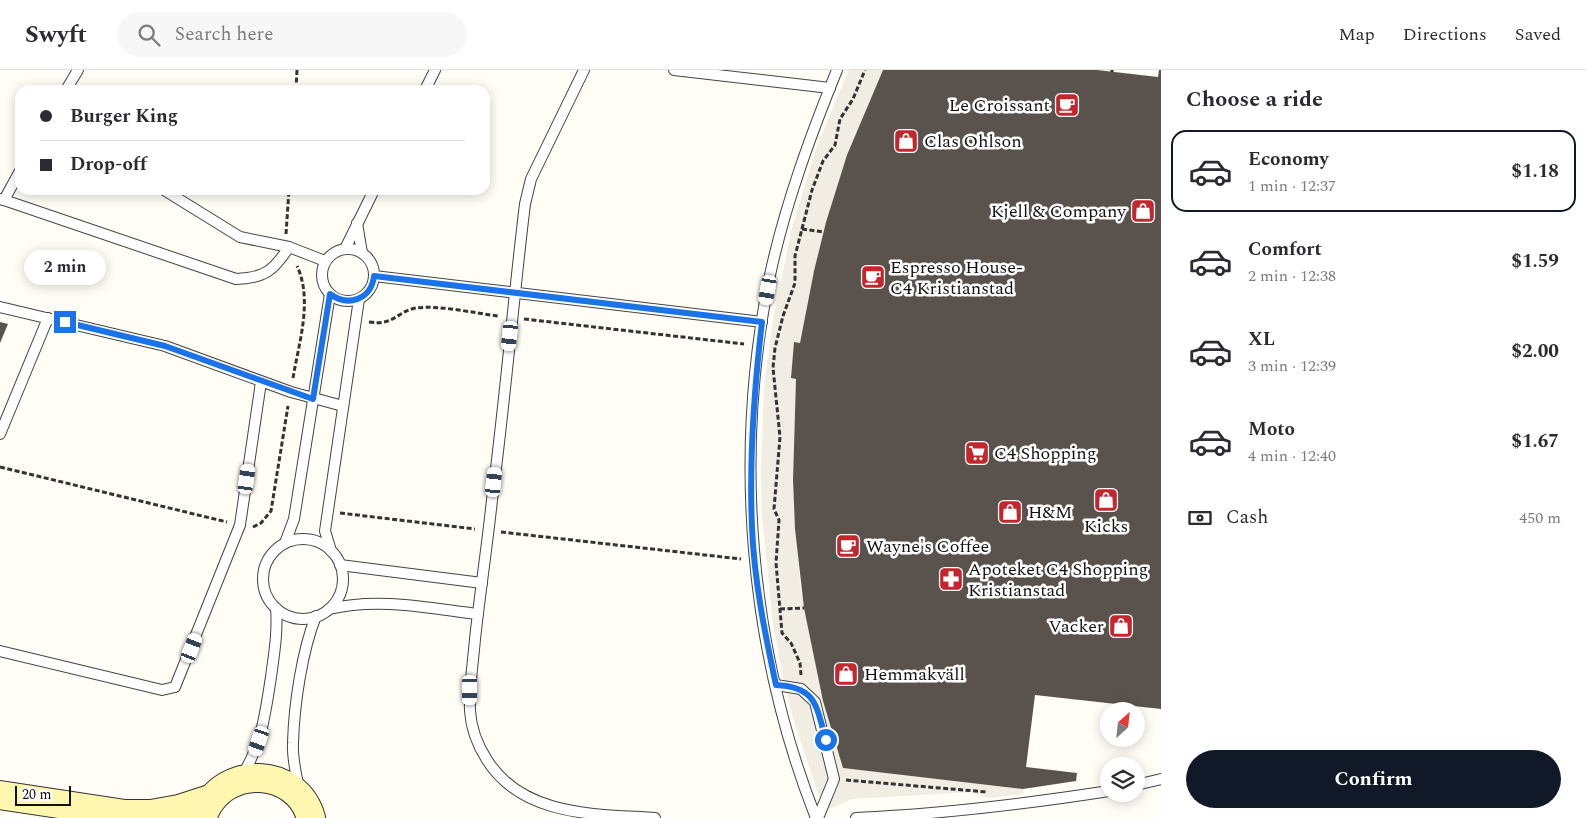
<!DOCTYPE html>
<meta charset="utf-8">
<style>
:root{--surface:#fff;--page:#f7f7f7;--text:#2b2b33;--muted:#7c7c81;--line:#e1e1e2;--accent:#111827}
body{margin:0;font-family:Spectral,serif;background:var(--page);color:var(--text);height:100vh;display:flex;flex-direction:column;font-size:19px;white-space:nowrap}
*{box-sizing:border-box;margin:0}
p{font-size:16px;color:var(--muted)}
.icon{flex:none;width:28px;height:28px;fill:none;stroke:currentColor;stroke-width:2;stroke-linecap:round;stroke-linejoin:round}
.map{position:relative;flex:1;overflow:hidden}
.side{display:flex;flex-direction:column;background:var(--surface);width:425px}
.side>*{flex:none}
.banner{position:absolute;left:15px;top:15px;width:475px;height:110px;border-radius:15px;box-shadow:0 2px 12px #0003;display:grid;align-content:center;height:110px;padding:0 25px;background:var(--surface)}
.needle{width:32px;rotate:27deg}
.fabs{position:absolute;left:1100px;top:632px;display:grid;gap:10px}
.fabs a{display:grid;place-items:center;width:45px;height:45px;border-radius:50%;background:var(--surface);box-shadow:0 2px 12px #0003;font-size:25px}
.scale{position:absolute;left:15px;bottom:12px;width:56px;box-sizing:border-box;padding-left:5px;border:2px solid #111;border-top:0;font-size:14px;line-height:18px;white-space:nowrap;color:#111;-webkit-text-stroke:4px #fff;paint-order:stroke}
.end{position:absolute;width:22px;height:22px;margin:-11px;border:6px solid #1a73e8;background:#fff;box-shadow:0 0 0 2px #fff}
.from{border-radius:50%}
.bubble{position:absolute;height:35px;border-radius:18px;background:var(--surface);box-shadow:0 2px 12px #0003;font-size:16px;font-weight:700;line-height:35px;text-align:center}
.car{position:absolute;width:15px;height:30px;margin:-15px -8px;border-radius:6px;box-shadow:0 0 4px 1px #0007;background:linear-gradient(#fff 24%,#345 0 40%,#fff 0 76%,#345 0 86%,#fff 0)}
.banner b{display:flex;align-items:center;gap:18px;height:48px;font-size:19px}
.banner b+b{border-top:1px solid var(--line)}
.banner i{width:12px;height:12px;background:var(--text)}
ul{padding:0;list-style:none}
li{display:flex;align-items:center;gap:15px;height:82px;margin:0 10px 8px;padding:0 15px;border:2px solid transparent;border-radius:15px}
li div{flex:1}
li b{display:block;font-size:19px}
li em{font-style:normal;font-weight:700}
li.active{border-color:var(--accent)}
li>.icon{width:45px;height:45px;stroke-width:1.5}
h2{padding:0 25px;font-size:22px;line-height:60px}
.pay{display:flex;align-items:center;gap:12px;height:55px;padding:0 25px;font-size:19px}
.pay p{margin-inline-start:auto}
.cta{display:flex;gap:10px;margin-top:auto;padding:10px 25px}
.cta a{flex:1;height:58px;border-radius:30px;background:var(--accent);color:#fff;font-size:20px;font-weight:700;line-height:58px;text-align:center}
header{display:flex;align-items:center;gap:30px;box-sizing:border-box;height:70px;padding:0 25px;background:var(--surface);border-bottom:1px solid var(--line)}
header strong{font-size:24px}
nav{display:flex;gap:28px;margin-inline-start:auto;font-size:18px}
.search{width:350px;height:45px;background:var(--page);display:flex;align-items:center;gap:12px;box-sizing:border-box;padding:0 18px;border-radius:28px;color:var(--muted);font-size:19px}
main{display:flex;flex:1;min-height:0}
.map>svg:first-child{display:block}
.plaza{fill:#f1ede2}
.building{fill:#5a524d}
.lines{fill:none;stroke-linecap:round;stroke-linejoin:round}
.lane-casing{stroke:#444;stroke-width:12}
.secondary-casing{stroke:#333;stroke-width:30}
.path{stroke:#333;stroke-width:3;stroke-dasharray:5 2.5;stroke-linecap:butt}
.lane{stroke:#fff;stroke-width:10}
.secondary{stroke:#fff6b0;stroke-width:28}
.route{stroke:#1a73e8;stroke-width:6}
.labels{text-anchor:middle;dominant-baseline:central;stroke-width:5;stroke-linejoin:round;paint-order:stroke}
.poi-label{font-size:18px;fill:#111;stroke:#fff;text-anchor:start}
</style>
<header>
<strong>Swyft</strong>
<div class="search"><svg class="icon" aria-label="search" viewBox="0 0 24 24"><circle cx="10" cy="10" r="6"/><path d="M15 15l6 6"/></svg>Search here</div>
<nav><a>Map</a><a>Directions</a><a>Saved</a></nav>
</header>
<main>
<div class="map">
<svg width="1161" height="748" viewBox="0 0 1161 748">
<rect width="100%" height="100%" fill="#fffdf5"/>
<polygon class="plaza" points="849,0 883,0 847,85 826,152 814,201 800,273 794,273 791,308 796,309 793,410 795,459 801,521 823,631 843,698 1023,719 1024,724 989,728 971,722 852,729 830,739 819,726 793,648 783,607 773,554 762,446 761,402 764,318 773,249 792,158 818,73"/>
<g class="building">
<polygon points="883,0 1097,0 1158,7 1159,0 1161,0 1161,639 1035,625 1026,697 1077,703 1076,711 1023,719 843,698 823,631 804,538 795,459 793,410 796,309 791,308 794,272 800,273 814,201 826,152 847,85"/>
<polygon points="0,252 8,254 0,273"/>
</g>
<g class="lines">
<defs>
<g id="lane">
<path d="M584,0L531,109L525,134C513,232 505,332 492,430C487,477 480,523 475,569C473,593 469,617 470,641C471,658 478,676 487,690C523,747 596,744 655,748"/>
<polyline points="674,0 830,18"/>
<polyline points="66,20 78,0"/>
<polyline points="425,20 435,0"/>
<polyline points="164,120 240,167 289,177 325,191"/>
<polyline points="0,129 4,130 20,101"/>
<path d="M4,130L236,209C265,208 274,200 289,177"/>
<polyline points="357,153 362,183"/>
<circle cx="348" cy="205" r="26"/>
<polyline points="345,179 374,120"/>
<polyline points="374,206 762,252"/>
<polyline points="0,237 165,276 291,322 343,336"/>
<polyline points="0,364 48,248"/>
<circle cx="303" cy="509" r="40"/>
<polyline points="285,473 294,449 330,224"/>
<polyline points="331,481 325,461 359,229"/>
<polyline points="340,495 482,513"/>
<path d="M329,539C378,527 428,538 478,544"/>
<polyline points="0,581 162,620 175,617 240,455 261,312"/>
<polyline points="776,615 801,619 815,632 834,709 818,748"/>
<path d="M242,706C262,673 265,645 271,607C274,584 278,562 276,538"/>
<polyline points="1136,715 1161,709"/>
<path d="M299,719C296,704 292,688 293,673C294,635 302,581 316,546"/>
<path d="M816,748C749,578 733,384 770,205C785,135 810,67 837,0"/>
<path d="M856,748C941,744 1025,734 1109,721"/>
</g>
<g id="secondary">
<polyline points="0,725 125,744 151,744 179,739 213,728"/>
<path d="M204,743C224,694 297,697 311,748"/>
</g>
</defs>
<use href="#lane" class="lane-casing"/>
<use href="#secondary" class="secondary-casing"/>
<g class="path">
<polyline points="1112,2 1112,0"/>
<polyline points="296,20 297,0"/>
<polyline points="802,159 824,162"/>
<polyline points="286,164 289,120"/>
<polyline points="524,249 744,274"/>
<path d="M369,252C395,256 397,241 416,238C440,235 474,243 498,246"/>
<path d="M293,308C299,272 313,230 297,196"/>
<polyline points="0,397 227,452"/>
<polyline points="340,443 475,459"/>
<polyline points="253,457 261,453 271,441 288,336"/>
<polyline points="501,462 741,489"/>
<polyline points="780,539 804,538"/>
<polyline points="801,605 800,593 791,573 782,563 776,493 779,450 774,439 780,367 773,298 775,278 783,246 795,213 795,186 812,120 823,91 835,75 840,49 853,29 865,0"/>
<polyline points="846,710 987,722"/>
</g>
<use href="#lane" class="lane"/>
<use href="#secondary" class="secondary"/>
</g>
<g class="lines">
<path class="route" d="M65,252L165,276L313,329L330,224C348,237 371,230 374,206L762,252C754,320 749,388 752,457C754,510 765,564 776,615C817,617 816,636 826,670"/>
</g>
<defs>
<symbol id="cafe-square" viewBox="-11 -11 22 22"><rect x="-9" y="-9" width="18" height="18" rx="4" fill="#c4262e" stroke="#fff"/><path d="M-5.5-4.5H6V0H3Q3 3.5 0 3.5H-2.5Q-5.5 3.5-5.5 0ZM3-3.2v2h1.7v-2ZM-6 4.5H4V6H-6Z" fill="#fff"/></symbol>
<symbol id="shop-square" viewBox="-11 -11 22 22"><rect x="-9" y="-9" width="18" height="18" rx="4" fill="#c4262e" stroke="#fff"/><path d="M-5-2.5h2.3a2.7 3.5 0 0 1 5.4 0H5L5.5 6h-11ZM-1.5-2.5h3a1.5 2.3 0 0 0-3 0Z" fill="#fff"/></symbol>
<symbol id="supermarket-square" viewBox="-11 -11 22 22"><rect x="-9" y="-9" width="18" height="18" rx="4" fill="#c4262e" stroke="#fff"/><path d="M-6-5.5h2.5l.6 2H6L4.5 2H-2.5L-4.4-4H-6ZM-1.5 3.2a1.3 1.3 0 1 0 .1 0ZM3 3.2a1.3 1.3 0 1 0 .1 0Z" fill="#fff"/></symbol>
<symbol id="pharmacy-square" viewBox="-11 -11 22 22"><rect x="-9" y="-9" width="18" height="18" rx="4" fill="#c4262e" stroke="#fff"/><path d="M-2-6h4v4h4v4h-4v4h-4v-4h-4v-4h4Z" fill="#fff"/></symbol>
</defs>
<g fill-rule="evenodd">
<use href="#cafe-square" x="1053" y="21" width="28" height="28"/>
<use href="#shop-square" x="892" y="57" width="28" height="28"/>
<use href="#shop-square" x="1129" y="127" width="28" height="28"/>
<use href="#cafe-square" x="859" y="193" width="28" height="28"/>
<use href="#supermarket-square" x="963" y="369" width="28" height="28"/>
<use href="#shop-square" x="1092" y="416" width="28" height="28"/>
<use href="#shop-square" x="996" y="428" width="28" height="28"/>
<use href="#cafe-square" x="834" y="462" width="28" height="28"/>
<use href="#pharmacy-square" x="937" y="495" width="28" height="28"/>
<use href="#shop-square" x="1107" y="542" width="28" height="28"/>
<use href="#shop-square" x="832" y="590" width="28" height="28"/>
</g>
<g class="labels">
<g class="poi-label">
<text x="1050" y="35" text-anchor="end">Le Croissant</text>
<text x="924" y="71">Clas Ohlson</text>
<text x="1126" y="141" text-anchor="end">Kjell &amp; Company</text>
<text x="890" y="197">Espresso House-<tspan x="890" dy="21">C4 Kristianstad</tspan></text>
<text x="994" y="383">C4 Shopping</text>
<text x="1028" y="442">H&amp;M</text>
<text x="1106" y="456" text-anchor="middle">Kicks</text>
<text x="866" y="476">Wayne's Coffee</text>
<text x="968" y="499">Apoteket C4 Shopping<tspan x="968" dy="21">Kristianstad</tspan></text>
<text x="1104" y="556" text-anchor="end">Vacker</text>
<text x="864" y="604">Hemmakväll</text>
</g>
</g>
</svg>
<div class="fabs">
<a><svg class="needle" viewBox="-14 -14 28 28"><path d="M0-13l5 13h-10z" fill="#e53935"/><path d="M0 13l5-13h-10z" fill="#7c7c81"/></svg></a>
<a><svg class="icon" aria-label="layers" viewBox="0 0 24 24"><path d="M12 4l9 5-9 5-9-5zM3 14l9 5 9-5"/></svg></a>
</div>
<div class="scale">20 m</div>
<i class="end from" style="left:826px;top:670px"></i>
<i class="end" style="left:65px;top:252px"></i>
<div class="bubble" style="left:24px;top:180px;width:82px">2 min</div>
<i class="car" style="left:768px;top:220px;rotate:190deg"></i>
<i class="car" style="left:510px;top:266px;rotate:186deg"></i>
<i class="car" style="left:247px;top:409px;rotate:8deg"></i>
<i class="car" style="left:494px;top:412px;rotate:6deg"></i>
<i class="car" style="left:192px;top:578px;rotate:21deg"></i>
<i class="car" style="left:470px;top:620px;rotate:180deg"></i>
<i class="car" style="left:259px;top:671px;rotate:199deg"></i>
<div class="banner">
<b><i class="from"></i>Burger King</b>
<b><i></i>Drop-off</b>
</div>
</div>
<section class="side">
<h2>Choose a ride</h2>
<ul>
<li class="active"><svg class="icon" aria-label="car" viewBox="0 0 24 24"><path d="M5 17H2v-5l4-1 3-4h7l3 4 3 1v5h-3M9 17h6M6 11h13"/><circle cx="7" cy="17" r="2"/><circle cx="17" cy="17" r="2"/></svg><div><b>Economy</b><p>1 min · 12:37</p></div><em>$1.18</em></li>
<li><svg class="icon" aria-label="car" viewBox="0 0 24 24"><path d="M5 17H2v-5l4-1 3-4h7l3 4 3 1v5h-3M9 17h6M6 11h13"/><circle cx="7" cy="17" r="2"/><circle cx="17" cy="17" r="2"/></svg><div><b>Comfort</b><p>2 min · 12:38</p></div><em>$1.59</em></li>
<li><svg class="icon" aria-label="car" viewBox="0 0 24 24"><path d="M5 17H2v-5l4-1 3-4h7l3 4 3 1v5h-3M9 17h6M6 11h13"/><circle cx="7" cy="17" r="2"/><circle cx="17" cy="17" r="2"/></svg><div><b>XL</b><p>3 min · 12:39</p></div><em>$2.00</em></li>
<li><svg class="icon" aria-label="car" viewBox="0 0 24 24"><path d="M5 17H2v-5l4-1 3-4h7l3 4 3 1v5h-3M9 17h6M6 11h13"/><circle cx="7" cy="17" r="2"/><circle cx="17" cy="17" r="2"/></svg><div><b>Moto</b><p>4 min · 12:40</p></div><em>$1.67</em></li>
</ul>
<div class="pay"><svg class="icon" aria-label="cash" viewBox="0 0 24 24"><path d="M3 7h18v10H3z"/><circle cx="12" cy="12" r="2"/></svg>Cash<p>450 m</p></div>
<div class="cta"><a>Confirm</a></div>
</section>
</main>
